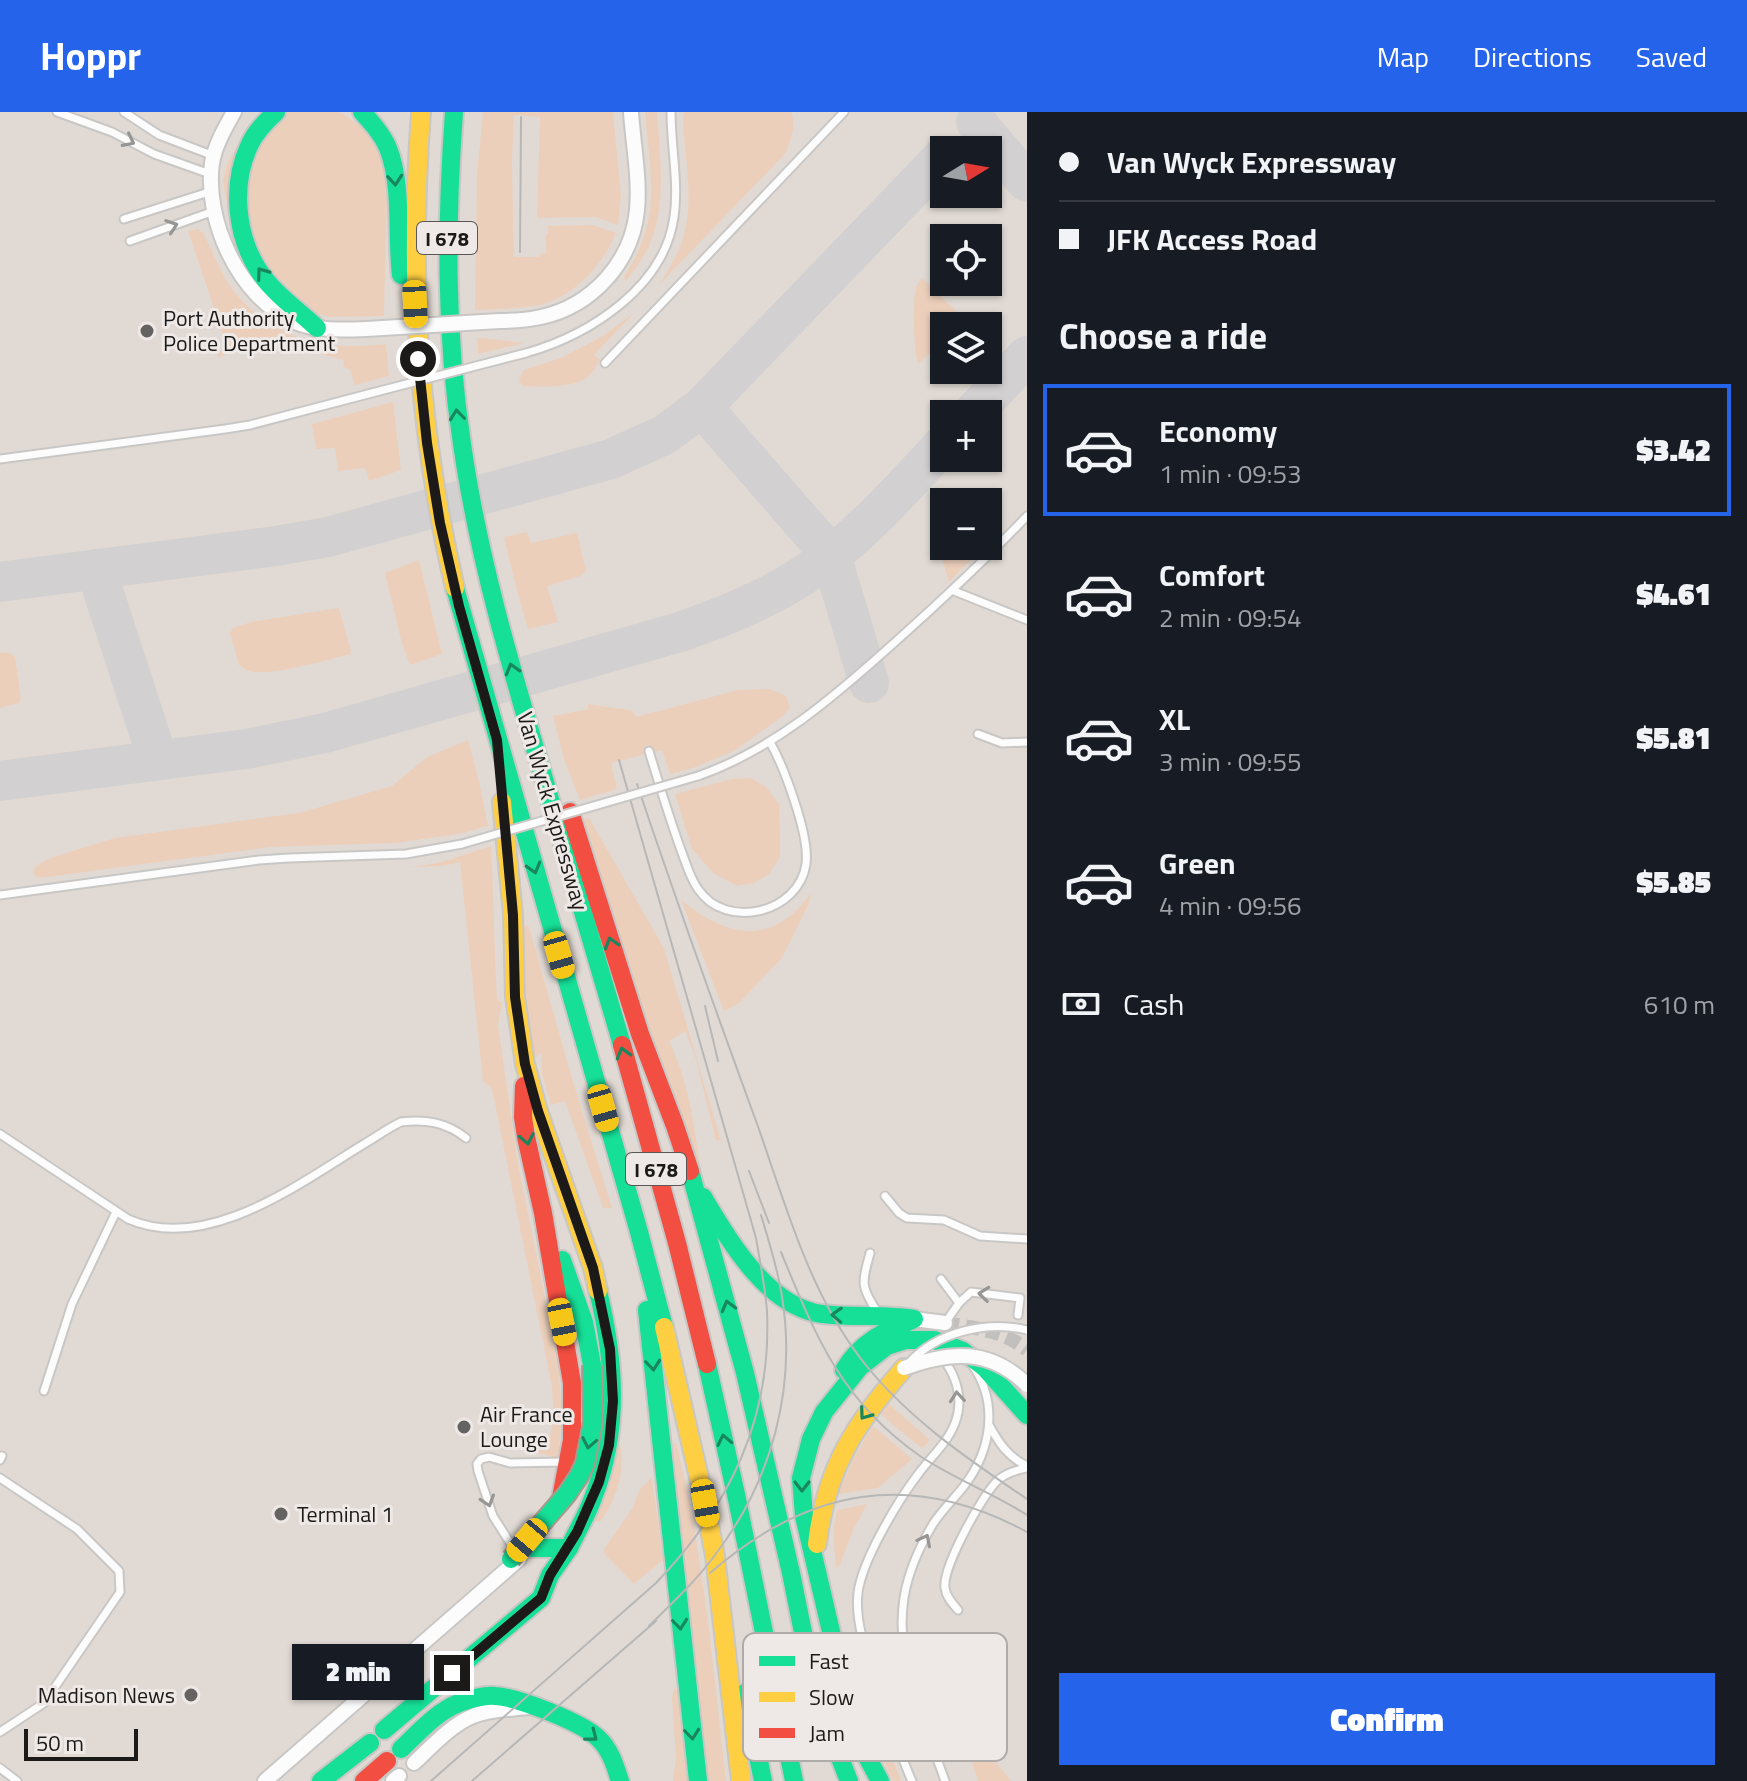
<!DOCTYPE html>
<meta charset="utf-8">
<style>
:root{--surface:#171b24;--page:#20242c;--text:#f1f3f6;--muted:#9ea1a6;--line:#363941;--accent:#2563eb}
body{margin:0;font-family:"Titillium Web",sans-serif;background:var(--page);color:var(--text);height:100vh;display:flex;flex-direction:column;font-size:30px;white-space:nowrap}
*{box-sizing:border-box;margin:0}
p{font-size:26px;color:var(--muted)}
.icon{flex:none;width:44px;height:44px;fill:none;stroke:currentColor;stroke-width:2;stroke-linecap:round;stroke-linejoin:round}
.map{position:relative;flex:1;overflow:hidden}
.details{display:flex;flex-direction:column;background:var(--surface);width:720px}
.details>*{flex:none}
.top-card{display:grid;align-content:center;height:176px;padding:0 32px;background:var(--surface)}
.needle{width:52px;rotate:79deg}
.controls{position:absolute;left:930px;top:24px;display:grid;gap:16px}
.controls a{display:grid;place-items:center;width:72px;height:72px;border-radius:0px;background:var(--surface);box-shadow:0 2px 6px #0004;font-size:40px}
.scale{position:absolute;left:24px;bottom:20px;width:114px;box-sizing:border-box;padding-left:8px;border:4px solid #1b1a18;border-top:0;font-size:22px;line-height:28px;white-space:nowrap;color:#1b1a18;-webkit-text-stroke:6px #eee9e6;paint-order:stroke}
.end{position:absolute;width:36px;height:36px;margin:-18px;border:10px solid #1b1a18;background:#fff;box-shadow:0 0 0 4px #fff}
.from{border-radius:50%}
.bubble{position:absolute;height:56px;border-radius:0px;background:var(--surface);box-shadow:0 2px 6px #0004;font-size:26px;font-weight:800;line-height:56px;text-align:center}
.car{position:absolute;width:24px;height:48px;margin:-24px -12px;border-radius:10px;box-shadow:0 0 6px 2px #0007;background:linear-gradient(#f5c518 24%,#345 0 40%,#f5c518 0 76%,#345 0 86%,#f5c518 0)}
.top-card b{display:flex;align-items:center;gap:28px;height:76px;font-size:30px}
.top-card b+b{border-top:2px solid var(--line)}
.top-card i{width:20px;height:20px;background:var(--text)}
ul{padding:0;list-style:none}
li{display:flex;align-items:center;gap:24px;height:132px;margin:0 16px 12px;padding:0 16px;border:4px solid transparent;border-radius:0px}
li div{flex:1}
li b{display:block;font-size:30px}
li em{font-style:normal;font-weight:800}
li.current{border-color:var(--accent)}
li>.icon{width:72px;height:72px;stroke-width:1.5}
h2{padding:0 32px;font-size:36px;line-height:96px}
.pay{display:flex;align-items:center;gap:20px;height:88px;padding:0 32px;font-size:30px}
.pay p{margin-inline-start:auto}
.button{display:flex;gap:16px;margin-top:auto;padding:16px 32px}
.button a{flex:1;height:92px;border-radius:0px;background:var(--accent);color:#fff;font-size:32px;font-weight:800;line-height:92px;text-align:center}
header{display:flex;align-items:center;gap:48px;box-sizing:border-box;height:112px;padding:0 40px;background:var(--accent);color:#fff}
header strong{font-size:38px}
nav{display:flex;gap:44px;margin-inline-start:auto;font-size:28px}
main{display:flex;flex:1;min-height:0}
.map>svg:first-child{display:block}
.built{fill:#e1dad4;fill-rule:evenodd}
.green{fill:#ebcfbb}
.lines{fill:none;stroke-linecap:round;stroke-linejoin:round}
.taxiway{stroke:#d2d0d0;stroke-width:40}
.street-tunnel{stroke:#c2c0be;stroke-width:14;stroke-dasharray:14 7;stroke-linecap:butt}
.lane-casing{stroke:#c8c7c5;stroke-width:11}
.street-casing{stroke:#c8c7c5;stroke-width:18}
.fast-casing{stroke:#c8c7c5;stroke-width:22}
.slow-casing{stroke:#c8c7c5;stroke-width:22}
.jam-casing{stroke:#c8c7c5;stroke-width:22}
.lane{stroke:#fcfcfc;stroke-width:7}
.street{stroke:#fcfcfc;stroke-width:14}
.fast{stroke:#16e098;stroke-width:18}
.slow{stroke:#ffcf43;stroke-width:18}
.jam{stroke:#f24e42;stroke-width:18}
.tram{stroke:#b7b7b7;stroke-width:2}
.lane-bridge-casing{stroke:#c8c7c5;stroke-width:11;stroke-linecap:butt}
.street-bridge-casing{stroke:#c8c7c5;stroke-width:18;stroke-linecap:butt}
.fast-bridge-casing{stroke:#a89b8e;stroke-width:22;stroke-linecap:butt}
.lane-bridge{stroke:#fcfcfc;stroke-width:7}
.street-bridge{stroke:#fcfcfc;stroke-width:14}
.fast-bridge{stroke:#16e098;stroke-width:18}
.oneway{stroke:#979695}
.oneway2{stroke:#18875e}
.route{stroke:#1b1a18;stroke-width:10}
.poi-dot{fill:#646361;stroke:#eee9e6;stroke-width:3}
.labels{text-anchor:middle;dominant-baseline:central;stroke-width:6;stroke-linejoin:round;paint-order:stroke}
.shield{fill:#eee9e6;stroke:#5a5856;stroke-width:2}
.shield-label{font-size:20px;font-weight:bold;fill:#1b1a18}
.poi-label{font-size:22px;fill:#1b1a18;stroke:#eee9e6;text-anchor:start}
.street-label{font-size:22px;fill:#1b1a18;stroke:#eee9e6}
.key{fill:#eee9e6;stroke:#afaba8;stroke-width:2}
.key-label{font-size:22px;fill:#1b1a18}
</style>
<header>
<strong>Hoppr</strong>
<nav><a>Map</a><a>Directions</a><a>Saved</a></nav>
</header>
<main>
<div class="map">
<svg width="1027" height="1669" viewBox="0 0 1027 1669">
<rect width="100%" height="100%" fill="#eceae8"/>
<path class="built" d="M0,0H1027V1669H0ZM944,38H988V82H944ZM944,126H988V170H944ZM944,214H988V258H944ZM944,302H988V346H944ZM944,390H988V434H944Z"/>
<g class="green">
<polygon points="274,0 338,0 347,4 362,16 380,41 387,78 384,204 329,205 299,196 230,110 223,69 227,52 244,21"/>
<path d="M483,0H613L621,84L618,113L596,105L537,106L540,5L514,3L512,49L514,145H539L540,142L546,141V122H548V114L593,113L616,121C603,153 574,185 539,193C518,197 496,197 475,198L477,61Z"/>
<path d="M645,0H657C660,43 667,91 650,132C644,146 635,157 626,169L624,165C663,104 650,67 645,0Z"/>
<path d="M684,0H792C795,15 792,28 785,42L658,174C669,157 681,139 685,118C693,87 685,43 683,11Z"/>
<path d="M198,117L203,121C212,137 218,155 228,171C252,208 298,233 343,234C357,235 371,233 386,232L389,264L354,273L351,259L343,254L344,248L284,232L274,236L271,234L268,226L217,246V243L226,232L188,119Z"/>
<path d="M922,166L965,208L959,214H944V228L918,252C914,240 911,182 918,171C919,169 921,167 922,166Z"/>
<path d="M635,200L594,243L600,248C595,255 591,265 583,268C566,276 540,275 522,274L519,267L524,258L563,245L603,224Z"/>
<path d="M477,226C493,226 508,230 524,231L478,242Z"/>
<polygon points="393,290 401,358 369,369 365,356 338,359 335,336 316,337 312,312"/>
<polygon points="527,420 531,431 577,421 586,459 580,464 547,474 558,510 528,517 516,475 504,425"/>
<polygon points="944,434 984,434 949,470 940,439"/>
<polygon points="419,448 442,542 410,553 401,528 385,461"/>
<path d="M339,496L351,539L350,542C327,548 278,562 256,560C249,560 244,557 239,553L230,521L233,516L251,510Z"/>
<polygon points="0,541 10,541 15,545 21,587 19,591 0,596"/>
<polygon points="770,577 786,584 790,595 783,604 734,639 693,656 670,662 662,638 611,651 617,677 580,688 564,647 553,604 588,597 588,592 633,599 636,605 738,578"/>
<polygon points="468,628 479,669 488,714 459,722 396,731 271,735 39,766 33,762 34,757 39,752 53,745 115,726 299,701 392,674 427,645"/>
<polygon points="751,666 766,675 779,692 780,720 780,745 769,762 754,771 737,774 713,761 692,737 675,682 732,667"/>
<path d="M589,706L664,836L721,1029L716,1028L695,944L685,919L669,929C688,968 694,1011 700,1054L641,911L579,709Z"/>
<path d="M491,734C494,785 494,837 497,888L502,890L498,913L518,1052L558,1249L562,1304L558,1349L545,1342H535L533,1336L550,1324L554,1306L552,1275L492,977L483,969L460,750L443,754L409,755L439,751Z"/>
<path d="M811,781L808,794L782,846L738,892L724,899L681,788C728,826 772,835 811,781Z"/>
<polygon points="526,813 529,815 571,963 612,1096 603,1096 565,989 551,993 542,962 541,941 534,947 526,899 523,815"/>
<polygon points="889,1292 930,1328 922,1336 899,1318 881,1302"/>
<polygon points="873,1314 912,1347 878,1376 838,1382 853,1347"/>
<path d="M620,1331C626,1359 616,1388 600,1410L595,1409Z"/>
<path d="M676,1331C704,1441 713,1556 726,1669H673L676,1646L672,1586L674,1577L696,1574L673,1332Z"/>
<polygon points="652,1365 663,1448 634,1472 607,1445 604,1441 604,1437 632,1397 640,1377"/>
<polygon points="867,1392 854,1416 839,1455 836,1456 833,1421 837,1398"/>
<path d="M858,1542L878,1609L901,1669H893C872,1629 859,1588 852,1544Z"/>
<polygon points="980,1584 1007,1617 984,1636 1011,1669 978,1669 957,1602"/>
</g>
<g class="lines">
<g class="taxiway">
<polyline points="976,10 1027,70"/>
<polyline points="702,295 831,443 869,571"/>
<polyline points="972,302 1027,244"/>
<polyline points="96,457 158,648"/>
<polyline points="0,470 276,434 328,425 611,347 664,323 702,295 944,44"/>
<path d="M0,669L246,637L325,621L680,520C735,501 789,478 834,441C874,409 909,369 944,332"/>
</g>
<path class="street-tunnel" d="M945,1211C975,1216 1003,1218 1027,1238"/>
<defs>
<g id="lane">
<polyline points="57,0 112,20 154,42 210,62"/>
<polyline points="124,0 159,23 214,44"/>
<polyline points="124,107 212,79"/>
<polyline points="130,129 214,99"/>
<path d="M526,241C589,223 664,176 674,105C679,71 671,35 671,0"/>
<polyline points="605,251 844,0"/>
<polyline points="0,347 225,317 250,313 368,282"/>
<polyline points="954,479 1027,508"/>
<polyline points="978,622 1002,631 1027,630"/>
<path d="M649,639C659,672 669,705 681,738C686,751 690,766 698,777C726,819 799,801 806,752C810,724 784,655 770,630"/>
<path d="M698,664C773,638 835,584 894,531C940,490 984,449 1027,404"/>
<polyline points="0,783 259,748 289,746 406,742 462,732"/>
<path d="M0,1022L128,1107C207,1142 300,1071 364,1032C376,1025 388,1016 401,1010C425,1007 446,1010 466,1026"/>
<polyline points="885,1084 899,1101 907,1106 944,1108 980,1124 1027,1127"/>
<path d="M870,1141C862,1171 860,1174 878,1201"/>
<polyline points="941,1167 959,1191"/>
<polyline points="945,1211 959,1191 971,1180 1020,1186 1018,1203"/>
<polyline points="44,1279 72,1192 116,1100"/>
<path d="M989,1313C999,1331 1008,1345 1027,1354"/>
<polyline points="0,1348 2,1344"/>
<polyline points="0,1366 77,1417 119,1459 120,1480 44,1591 0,1620"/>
<polyline points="512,1438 512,1434 493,1404 478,1359 477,1352 481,1347 489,1345 510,1351 563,1350"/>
<path d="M958,1498C953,1492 946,1485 945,1476C942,1456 982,1383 998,1368C1006,1361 1016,1358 1027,1356"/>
<polyline points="0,1656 17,1669"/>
<path d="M912,1669C900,1643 892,1615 883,1588C872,1555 854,1516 858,1481C862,1448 899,1387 919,1361C931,1345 948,1330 955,1311C966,1282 952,1246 924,1233"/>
<path d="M945,1669C925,1611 894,1549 904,1486C908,1460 920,1434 933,1412C942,1398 954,1387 964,1374C991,1339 999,1292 973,1254"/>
</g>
<g id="street">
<path d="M234,0C225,16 215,33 212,51C204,108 239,185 293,209C315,219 342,218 366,217"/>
<path d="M499,209C513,209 527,208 541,205C592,194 632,150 637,98C640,66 633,32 631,0"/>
<polyline points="914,1207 945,1211"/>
<path d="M414,1651C430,1636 452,1612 473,1604C490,1597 511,1597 529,1595"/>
<polyline points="265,1669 519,1447"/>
<polyline points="393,1669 399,1664"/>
</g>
<g id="fast">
<path d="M276,0C265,10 255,20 249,34C231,73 236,124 259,159C274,182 298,198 317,216"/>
<path d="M362,0C372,11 382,22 388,36C403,74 396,123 401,163"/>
<path d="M454,0C446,111 445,221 462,332C478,444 510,552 542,660C569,751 596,842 622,933"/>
<polyline points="455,476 639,1120 664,1215"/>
<polyline points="690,1059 745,1261 791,1461 816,1585 849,1669"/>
<path d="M703,1085C729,1128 767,1195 822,1202C853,1206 883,1202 914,1207"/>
<polyline points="562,1148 584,1210 592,1253"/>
<polyline points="647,1198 698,1669"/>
<polyline points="707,1252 737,1387 794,1669"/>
<path d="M844,1258C860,1231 884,1219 912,1208"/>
<path d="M569,1436C577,1419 587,1403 593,1386C620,1317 615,1249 598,1179"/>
<polyline points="745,1581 763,1669"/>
<polyline points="384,1618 541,1486 550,1463 569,1436 532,1436"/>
<path d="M401,1637C419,1620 436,1600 459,1591C470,1587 483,1583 495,1584C517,1585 581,1610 598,1626C610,1637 615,1653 620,1669"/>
<polyline points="321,1669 370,1631"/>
<polyline points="880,1669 866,1643 851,1605 804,1404 801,1366 811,1327 824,1300 860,1255 887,1234 906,1228 934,1228 963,1239 985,1256 1027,1303"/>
</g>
<g id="slow">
<path d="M421,0C409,166 417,314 455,476"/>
<polyline points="502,690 513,803 515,885 525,952 538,999 593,1156 598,1179"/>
<polyline points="664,1215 705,1391 715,1444 741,1669"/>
<path d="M817,1432C826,1356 855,1312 904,1256"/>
</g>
<g id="jam">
<polyline points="570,700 640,922 675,1014 690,1059"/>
<polyline points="622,933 677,1131 707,1252"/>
<polyline points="524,974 523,1005 526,1025 543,1101 572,1271 572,1328 560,1391"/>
<polyline points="364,1669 387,1649"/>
</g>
</defs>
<use href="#lane" class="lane-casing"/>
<use href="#street" class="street-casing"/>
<use href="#fast" class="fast-casing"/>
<use href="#slow" class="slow-casing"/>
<use href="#jam" class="jam-casing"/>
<use href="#lane" class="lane"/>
<use href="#street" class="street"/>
<use href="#fast" class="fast"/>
<use href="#slow" class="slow"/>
<use href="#jam" class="jam"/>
<g class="tram">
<polyline points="520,140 521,5"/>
<path d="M637,672C675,785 715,897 756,1009C785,1090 808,1178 861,1247C906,1305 966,1346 1027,1387"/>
<polyline points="705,894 718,949"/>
<polyline points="749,1059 769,1111"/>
<path d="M781,1140C816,1225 841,1289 920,1344C954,1367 993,1381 1027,1403"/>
<path d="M710,1461C808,1376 911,1357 1027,1420"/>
<path d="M649,1514C672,1491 696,1469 715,1443C771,1370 797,1277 782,1185C778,1157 769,1130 761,1103"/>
<path d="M431,1669L656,1471C729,1395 772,1307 767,1199C765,1174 760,1150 756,1126L619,648"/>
<polyline points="472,1669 656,1509"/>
</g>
<defs>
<g id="lane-bridge">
<polyline points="368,282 526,241"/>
<polyline points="462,732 698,664"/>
<path d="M908,1252C936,1220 987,1208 1027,1218"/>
</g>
<g id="street-bridge">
<polyline points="366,217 499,209"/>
<path d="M904,1256C950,1239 990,1236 1027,1273"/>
</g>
<polyline id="fast-bridge" points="511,1447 567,1382 579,1364 585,1351 593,1310 592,1253"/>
</defs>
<use href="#lane-bridge" class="lane-bridge-casing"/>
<use href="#street-bridge" class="street-bridge-casing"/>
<use href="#fast-bridge" class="fast-bridge-casing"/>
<use href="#lane-bridge" class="lane-bridge"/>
<use href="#street-bridge" class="street-bridge"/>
<use href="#fast-bridge" class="fast-bridge"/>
</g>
<defs><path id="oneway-chevron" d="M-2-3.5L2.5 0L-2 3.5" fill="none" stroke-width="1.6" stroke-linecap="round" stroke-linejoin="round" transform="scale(2)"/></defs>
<g class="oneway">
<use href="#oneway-chevron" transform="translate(129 29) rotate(27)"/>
<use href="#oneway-chevron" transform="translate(172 114) rotate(-19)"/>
<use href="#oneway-chevron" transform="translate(984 1182) rotate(-174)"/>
<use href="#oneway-chevron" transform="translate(957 1285) rotate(-95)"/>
<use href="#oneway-chevron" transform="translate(488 1389) rotate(72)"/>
<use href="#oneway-chevron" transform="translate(925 1428) rotate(-63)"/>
</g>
<g class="oneway2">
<use href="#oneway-chevron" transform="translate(395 68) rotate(85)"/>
<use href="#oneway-chevron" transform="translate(262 161) rotate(-126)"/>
<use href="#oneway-chevron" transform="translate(457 303) rotate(-96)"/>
<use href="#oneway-chevron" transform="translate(512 557) rotate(-106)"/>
<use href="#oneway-chevron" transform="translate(534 756) rotate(74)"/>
<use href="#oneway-chevron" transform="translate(611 831) rotate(-107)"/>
<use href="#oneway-chevron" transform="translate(623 941) rotate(-106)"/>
<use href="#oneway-chevron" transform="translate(527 1027) rotate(79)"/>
<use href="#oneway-chevron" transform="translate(728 1194) rotate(-105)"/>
<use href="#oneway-chevron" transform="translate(837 1203) rotate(-178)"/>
<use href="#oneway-chevron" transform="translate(653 1253) rotate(84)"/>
<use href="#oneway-chevron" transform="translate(865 1302) rotate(126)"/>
<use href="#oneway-chevron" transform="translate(724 1328) rotate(-102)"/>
<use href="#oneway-chevron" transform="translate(589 1331) rotate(101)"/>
<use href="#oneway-chevron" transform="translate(802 1374) rotate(90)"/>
<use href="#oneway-chevron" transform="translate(680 1512) rotate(84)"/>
<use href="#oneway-chevron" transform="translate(692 1622) rotate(84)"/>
<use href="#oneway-chevron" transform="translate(592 1624) rotate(38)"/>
</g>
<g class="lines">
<polyline class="route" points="418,247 427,331 440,411 459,494 497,628 513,803 515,885 525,952 538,999 593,1156 610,1237 613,1289 609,1333 599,1370 577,1420 550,1463 541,1486 452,1561"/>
</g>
<g class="poi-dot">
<circle cx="147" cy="219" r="8"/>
<circle cx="464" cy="1315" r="8"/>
<circle cx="281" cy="1402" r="8"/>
<circle cx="191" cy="1583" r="8"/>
</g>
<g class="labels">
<g class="shield">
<rect x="417" y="110" width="60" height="32" rx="6"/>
<rect x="626" y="1041" width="60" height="32" rx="6"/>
</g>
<g class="shield-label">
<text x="447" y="126">I 678</text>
<text x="656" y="1057">I 678</text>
</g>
<g class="poi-label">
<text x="163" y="206">Port Authority<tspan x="163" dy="25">Police Department</tspan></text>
<text x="480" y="1302">Air France<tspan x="480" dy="25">Lounge</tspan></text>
<text x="297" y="1402">Terminal 1</text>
<text x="175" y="1583" text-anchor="end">Madison News</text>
</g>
<g class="street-label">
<text transform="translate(553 699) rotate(74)">Van Wyck Expressway</text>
</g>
</g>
<rect x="743" y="1521" width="264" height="128" rx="12" class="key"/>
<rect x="759" y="1544" width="36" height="10" fill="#16e098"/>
<rect x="759" y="1580" width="36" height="10" fill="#ffcf43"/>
<rect x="759" y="1616" width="36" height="10" fill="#f24e42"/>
<g class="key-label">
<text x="809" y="1557">Fast</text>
<text x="809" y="1593">Slow</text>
<text x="809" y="1629">Jam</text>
</g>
</svg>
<div class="controls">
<a><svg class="needle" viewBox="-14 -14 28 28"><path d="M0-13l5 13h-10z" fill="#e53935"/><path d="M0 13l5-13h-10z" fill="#9ea1a6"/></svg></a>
<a><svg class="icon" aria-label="locate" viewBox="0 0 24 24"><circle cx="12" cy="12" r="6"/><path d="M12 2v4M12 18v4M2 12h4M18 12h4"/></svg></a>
<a><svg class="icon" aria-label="layers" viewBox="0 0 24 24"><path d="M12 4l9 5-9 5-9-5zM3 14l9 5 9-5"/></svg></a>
<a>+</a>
<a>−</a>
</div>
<div class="scale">50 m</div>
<i class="end from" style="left:418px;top:247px"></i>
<i class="end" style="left:452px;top:1561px"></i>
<div class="bubble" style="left:292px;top:1532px;width:132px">2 min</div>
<i class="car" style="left:415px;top:192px;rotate:177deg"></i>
<i class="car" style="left:559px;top:843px;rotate:164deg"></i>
<i class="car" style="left:603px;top:996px;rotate:164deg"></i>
<i class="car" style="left:562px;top:1210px;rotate:169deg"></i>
<i class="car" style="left:705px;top:1391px;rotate:170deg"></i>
<i class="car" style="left:527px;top:1428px;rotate:220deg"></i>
</div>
<section class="details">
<div class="top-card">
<b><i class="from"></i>Van Wyck Expressway</b>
<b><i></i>JFK Access Road</b>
</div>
<h2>Choose a ride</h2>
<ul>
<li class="current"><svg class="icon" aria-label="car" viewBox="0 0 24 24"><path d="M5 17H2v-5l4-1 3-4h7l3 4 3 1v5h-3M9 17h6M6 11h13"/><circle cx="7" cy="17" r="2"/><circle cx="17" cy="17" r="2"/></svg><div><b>Economy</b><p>1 min · 09:53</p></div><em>$3.42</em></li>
<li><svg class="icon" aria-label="car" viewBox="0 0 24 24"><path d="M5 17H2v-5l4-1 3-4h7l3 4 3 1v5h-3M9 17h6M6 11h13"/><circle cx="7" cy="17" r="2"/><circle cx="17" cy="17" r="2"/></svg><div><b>Comfort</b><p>2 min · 09:54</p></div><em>$4.61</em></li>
<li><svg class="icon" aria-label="car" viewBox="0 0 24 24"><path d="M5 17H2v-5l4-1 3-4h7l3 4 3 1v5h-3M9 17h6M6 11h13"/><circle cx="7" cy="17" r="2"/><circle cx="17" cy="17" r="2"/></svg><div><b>XL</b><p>3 min · 09:55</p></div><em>$5.81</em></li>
<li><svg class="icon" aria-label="car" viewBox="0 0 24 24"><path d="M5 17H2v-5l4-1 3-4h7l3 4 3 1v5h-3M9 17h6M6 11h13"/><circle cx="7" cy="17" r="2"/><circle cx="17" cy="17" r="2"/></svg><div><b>Green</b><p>4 min · 09:56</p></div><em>$5.85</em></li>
</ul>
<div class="pay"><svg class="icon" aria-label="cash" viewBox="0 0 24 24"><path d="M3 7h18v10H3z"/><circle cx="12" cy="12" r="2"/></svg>Cash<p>610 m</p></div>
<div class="button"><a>Confirm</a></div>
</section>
</main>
